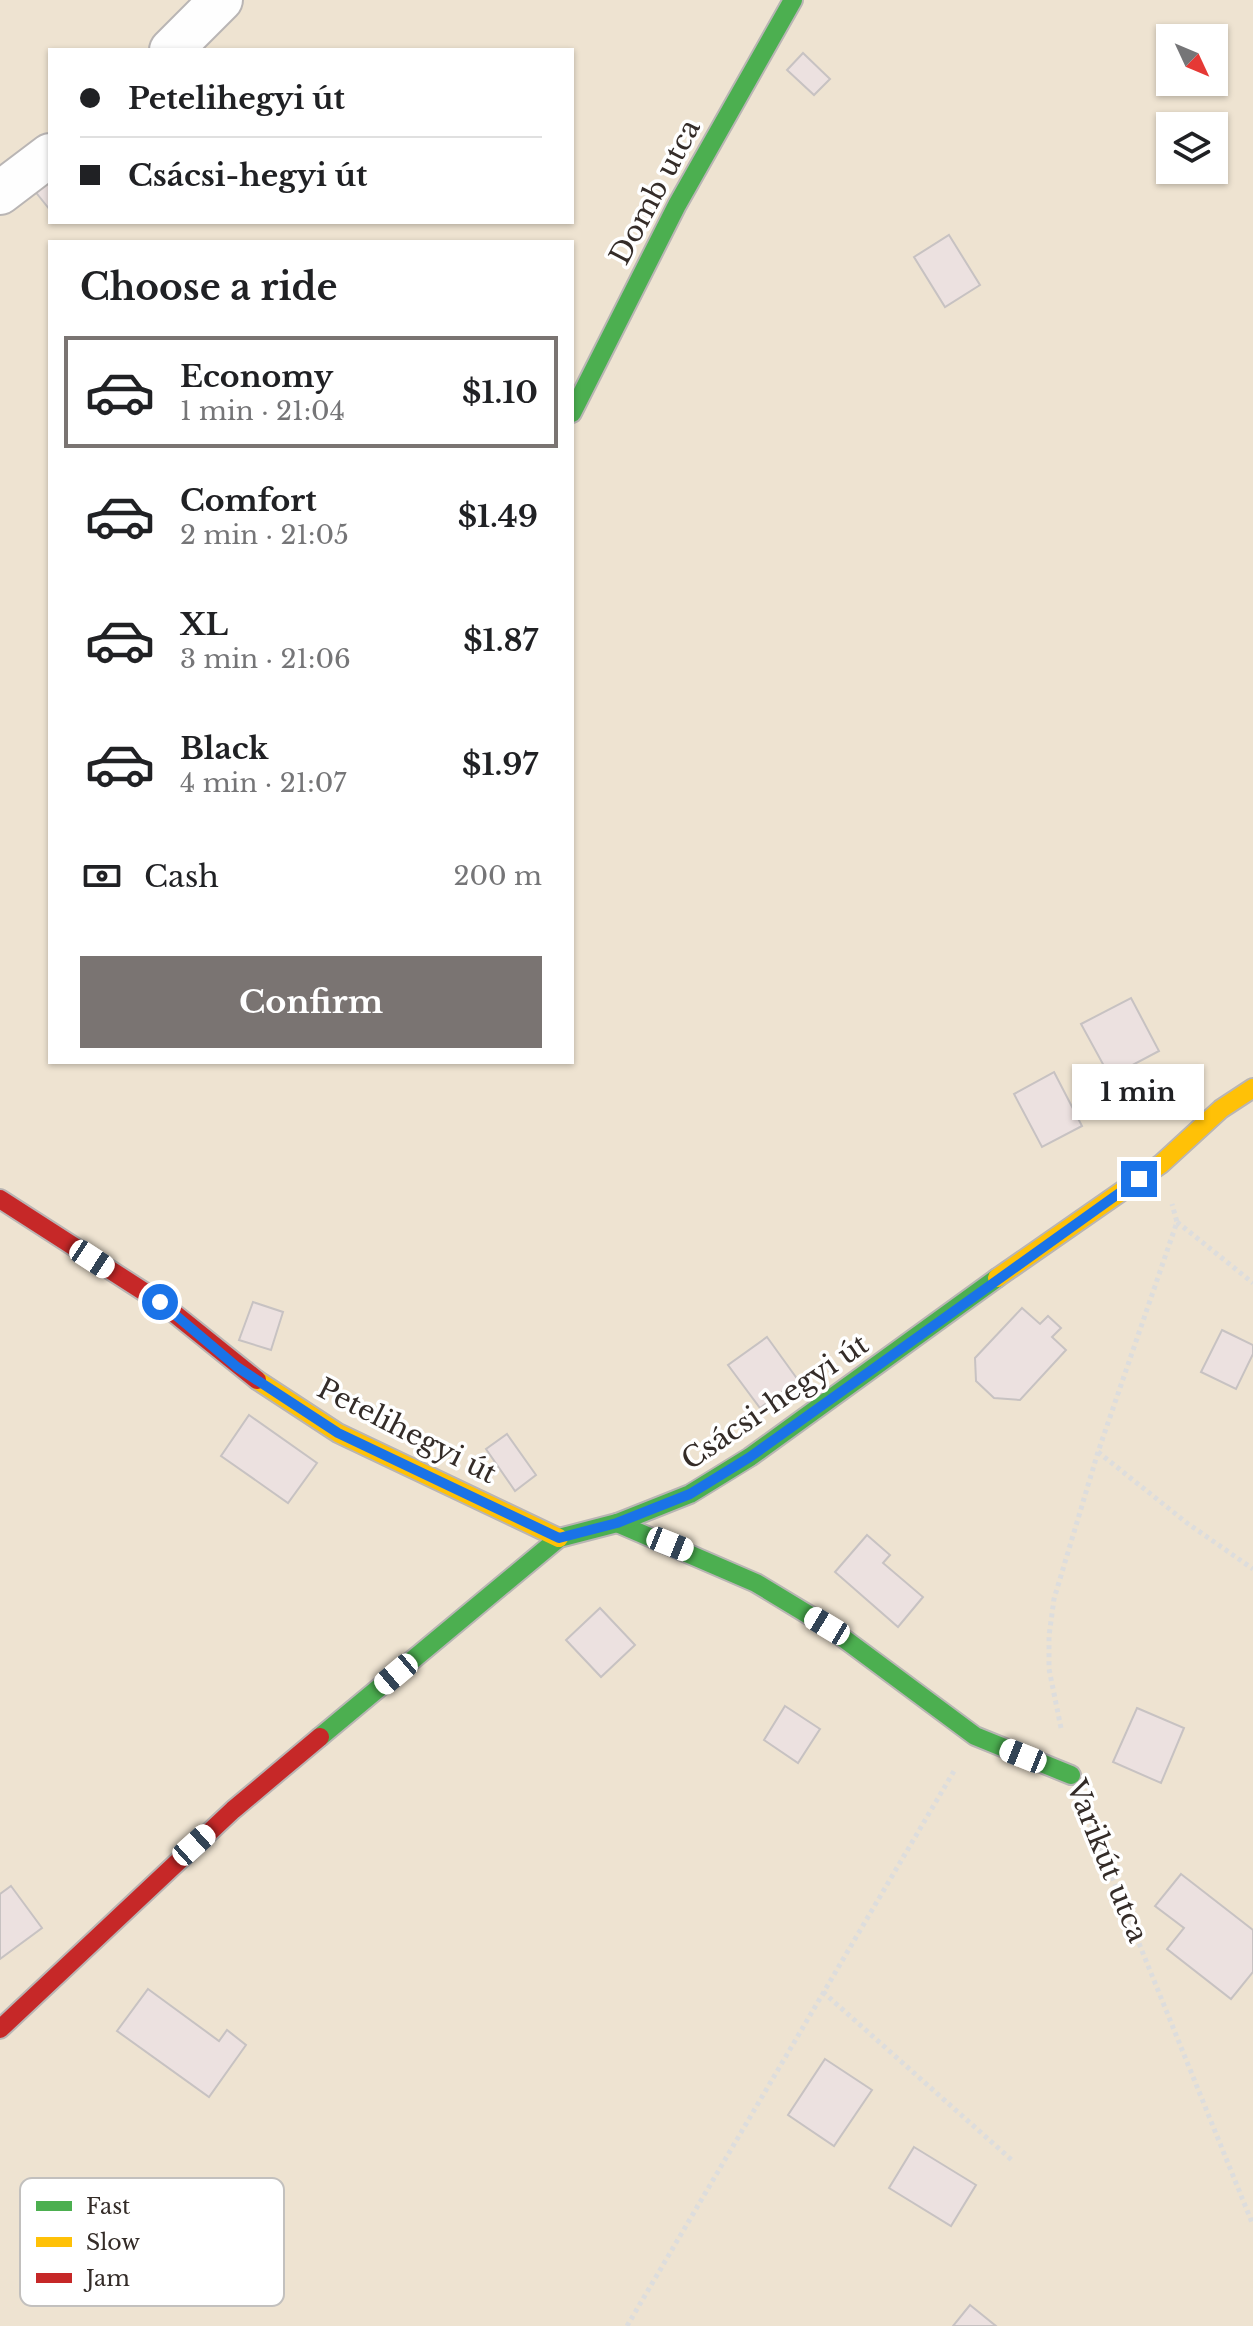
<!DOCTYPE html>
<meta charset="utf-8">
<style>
:root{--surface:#fff;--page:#f6f6f6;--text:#202124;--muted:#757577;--line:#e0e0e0;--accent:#7a7472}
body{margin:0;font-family:"Libre Baskerville",serif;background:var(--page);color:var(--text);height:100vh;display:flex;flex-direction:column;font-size:30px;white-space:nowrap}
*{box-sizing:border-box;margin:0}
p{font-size:26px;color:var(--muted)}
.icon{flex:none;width:44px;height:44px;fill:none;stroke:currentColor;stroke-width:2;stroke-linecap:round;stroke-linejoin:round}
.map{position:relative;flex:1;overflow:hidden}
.side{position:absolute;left:48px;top:240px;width:526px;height:824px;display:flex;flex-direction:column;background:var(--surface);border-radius:0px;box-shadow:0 2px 6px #0004}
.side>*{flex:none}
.hud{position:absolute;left:48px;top:48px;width:526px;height:176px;border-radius:0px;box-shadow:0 2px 6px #0004;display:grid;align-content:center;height:176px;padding:0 32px;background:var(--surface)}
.needle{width:52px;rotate:134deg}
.buttons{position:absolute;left:1156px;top:24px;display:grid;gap:16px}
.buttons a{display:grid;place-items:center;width:72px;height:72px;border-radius:0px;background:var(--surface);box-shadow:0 2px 6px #0004;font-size:40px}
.end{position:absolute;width:36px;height:36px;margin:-18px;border:10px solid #1a73e8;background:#fff;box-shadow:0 0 0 4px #fff}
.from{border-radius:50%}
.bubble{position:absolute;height:56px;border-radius:0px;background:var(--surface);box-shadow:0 2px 6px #0004;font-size:26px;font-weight:700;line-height:56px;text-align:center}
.car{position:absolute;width:24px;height:48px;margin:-24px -12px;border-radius:10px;box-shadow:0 0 6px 2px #0007;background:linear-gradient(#fff 24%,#345 0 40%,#fff 0 76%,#345 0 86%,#fff 0)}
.hud b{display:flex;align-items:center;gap:28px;height:76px;font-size:30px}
.hud b+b{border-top:2px solid var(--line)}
.hud i{width:20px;height:20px;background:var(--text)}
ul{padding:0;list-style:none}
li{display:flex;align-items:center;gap:24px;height:112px;margin:0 16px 12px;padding:0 16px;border:4px solid transparent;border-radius:0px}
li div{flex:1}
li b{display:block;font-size:30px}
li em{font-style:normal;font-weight:700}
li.on{border-color:var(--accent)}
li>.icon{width:72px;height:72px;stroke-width:1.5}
h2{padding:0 32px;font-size:36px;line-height:96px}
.pay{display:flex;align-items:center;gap:20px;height:88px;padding:0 32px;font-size:30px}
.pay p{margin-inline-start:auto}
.primary-button{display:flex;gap:16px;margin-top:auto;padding:16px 32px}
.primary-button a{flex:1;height:92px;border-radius:0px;background:var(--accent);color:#fff;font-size:32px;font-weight:700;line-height:92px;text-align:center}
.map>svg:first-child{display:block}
.green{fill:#eee3d1;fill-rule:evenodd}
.building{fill:#ece1e0;stroke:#c7c2c2;stroke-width:2}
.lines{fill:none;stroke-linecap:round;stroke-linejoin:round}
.street-casing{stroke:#b9b5b4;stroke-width:46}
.fast-casing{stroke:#b9b5b4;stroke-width:22}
.slow-casing{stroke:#b9b5b4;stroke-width:22}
.jam-casing{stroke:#b9b5b4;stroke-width:22}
.path{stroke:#ddd;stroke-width:5;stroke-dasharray:4 4;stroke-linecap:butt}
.street{stroke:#fefefe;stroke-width:42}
.fast{stroke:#4caf50;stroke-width:18}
.slow{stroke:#ffc107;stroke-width:18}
.jam{stroke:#c62828;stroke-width:18}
.route{stroke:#1a73e8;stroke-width:10}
.labels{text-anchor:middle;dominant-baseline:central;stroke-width:7;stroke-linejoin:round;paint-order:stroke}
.street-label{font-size:28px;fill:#342c28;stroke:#fff}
.key{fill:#fff;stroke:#c2c0be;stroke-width:2}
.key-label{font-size:22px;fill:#342c28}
</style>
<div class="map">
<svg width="1253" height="2326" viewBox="0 0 1253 2326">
<rect width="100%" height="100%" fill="#fbfbfb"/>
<path class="green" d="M0,0H1253V2326H0ZM1170,38H1214V82H1170ZM50,50H572V222H50ZM1170,126H1214V170H1170ZM50,242H572V1062H50Z"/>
<g class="building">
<polygon points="803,53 830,79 814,95 787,70"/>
<polygon points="50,178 50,210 34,190"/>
<polygon points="949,235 980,285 945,307 914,257"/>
<polygon points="1131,998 1159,1051 1110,1077 1081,1024"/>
<polygon points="1054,1072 1082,1126 1042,1147 1014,1094"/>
<polygon points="253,1302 283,1312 271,1350 239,1340"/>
<polygon points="1022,1308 1040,1324 1048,1316 1061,1328 1052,1337 1066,1350 1020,1400 994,1398 976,1381 975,1358"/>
<polygon points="1222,1330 1253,1345 1253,1354 1236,1389 1201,1372"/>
<polygon points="767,1337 798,1380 760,1408 728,1365"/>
<polygon points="249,1415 317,1463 288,1503 221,1456"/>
<polygon points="507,1434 536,1475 515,1491 486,1449"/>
<polygon points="867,1535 890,1555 883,1563 923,1597 898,1627 835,1572"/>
<polygon points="600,1608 635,1645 601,1677 566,1640"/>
<polygon points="785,1706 820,1729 798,1763 764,1740"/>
<polygon points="1137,1708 1184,1728 1161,1783 1113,1762"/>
<polygon points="1181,1874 1253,1930 1253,1972 1231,1999 1167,1949 1184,1928 1155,1906"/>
<polygon points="11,1886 42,1928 0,1959 0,1894"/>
<polygon points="148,1989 219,2041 227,2030 246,2045 209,2097 117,2031"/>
<polygon points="825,2059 872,2090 834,2146 788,2115"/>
<polygon points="914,2147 976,2185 951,2226 889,2188"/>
<polygon points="970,2305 996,2326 953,2326"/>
</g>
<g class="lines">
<defs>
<g id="street">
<polyline points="171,50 221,0"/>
<polyline points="0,193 50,155"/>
</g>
<g id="fast">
<polyline points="572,413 677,205 793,0"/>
<polyline points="617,1523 756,1583 827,1626 975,1736 1071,1775"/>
<polyline points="320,1737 559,1538 617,1523 690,1494 750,1457 997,1278"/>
</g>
<g id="slow">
<polyline points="997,1278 1161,1164 1221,1109 1253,1088"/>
<polyline points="257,1380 338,1433 559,1538"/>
</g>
<g id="jam">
<polyline points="0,1199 160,1302 257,1380"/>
<polyline points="0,2029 233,1810 320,1737"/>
</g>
</defs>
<use href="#street" class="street-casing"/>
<use href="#fast" class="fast-casing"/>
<use href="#slow" class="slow-casing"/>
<use href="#jam" class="jam-casing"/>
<g class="path">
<polyline points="1177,1222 1253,1283"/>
<polyline points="1098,1452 1187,1523 1253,1569"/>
<polyline points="1061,1728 1049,1669 1049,1636 1054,1599 1098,1452 1177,1222 1172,1204"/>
<polyline points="1085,1810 1253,2225"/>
<polyline points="823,1992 1014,2162"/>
<polyline points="627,2326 954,1771"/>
</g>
<use href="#street" class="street"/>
<use href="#fast" class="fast"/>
<use href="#slow" class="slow"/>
<use href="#jam" class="jam"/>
</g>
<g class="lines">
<polyline class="route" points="160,1302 237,1367 338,1433 559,1538 617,1523 690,1494 750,1457 1139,1179"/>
</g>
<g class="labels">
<g class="street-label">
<text transform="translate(655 192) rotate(-62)">Domb utca</text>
<text transform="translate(775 1402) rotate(-34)">Csácsi-hegyi út</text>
<text transform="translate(407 1431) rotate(27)">Petelihegyi út</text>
<text transform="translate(1107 1861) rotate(68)">Varikút utca</text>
</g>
</g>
<rect x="20" y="2178" width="264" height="128" rx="12" class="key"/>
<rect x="36" y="2201" width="36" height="10" fill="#4caf50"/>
<rect x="36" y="2237" width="36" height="10" fill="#ffc107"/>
<rect x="36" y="2273" width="36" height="10" fill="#c62828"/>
<g class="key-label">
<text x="86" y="2214">Fast</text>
<text x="86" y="2250">Slow</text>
<text x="86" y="2286">Jam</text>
</g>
</svg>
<div class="buttons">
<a><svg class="needle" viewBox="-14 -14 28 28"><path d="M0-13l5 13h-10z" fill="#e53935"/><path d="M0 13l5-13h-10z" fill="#757577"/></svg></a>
<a><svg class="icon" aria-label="layers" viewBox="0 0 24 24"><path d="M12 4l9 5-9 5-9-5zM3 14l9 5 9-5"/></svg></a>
</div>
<i class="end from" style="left:160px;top:1302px"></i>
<i class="end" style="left:1139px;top:1179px"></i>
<div class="bubble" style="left:1072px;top:1064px;width:132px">1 min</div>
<i class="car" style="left:92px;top:1259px;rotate:123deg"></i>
<i class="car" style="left:670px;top:1544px;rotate:112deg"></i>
<i class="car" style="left:827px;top:1626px;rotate:301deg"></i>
<i class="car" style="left:396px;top:1674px;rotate:230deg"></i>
<i class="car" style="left:1023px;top:1756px;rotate:292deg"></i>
<i class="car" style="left:194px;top:1845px;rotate:48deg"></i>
<div class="hud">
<b><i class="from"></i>Petelihegyi út</b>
<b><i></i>Csácsi-hegyi út</b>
</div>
<section class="side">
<h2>Choose a ride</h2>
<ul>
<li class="on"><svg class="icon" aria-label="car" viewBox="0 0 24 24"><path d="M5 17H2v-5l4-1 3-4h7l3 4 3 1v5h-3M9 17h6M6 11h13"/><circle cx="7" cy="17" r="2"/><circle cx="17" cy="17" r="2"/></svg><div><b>Economy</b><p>1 min · 21:04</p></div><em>$1.10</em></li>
<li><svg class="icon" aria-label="car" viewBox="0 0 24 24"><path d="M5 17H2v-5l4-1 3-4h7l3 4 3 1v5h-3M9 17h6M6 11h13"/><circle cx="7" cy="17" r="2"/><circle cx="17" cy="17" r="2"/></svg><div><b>Comfort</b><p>2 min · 21:05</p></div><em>$1.49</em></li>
<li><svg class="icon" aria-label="car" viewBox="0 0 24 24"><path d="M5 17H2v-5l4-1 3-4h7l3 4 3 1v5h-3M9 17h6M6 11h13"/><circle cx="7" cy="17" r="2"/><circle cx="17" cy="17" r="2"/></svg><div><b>XL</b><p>3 min · 21:06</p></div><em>$1.87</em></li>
<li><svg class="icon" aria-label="car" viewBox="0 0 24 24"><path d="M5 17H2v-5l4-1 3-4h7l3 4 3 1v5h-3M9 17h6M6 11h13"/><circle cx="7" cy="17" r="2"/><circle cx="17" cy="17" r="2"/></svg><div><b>Black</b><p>4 min · 21:07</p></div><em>$1.97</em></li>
</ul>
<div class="pay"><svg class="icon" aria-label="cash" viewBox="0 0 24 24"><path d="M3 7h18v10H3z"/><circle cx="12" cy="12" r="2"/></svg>Cash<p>200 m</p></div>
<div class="primary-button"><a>Confirm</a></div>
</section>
</div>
